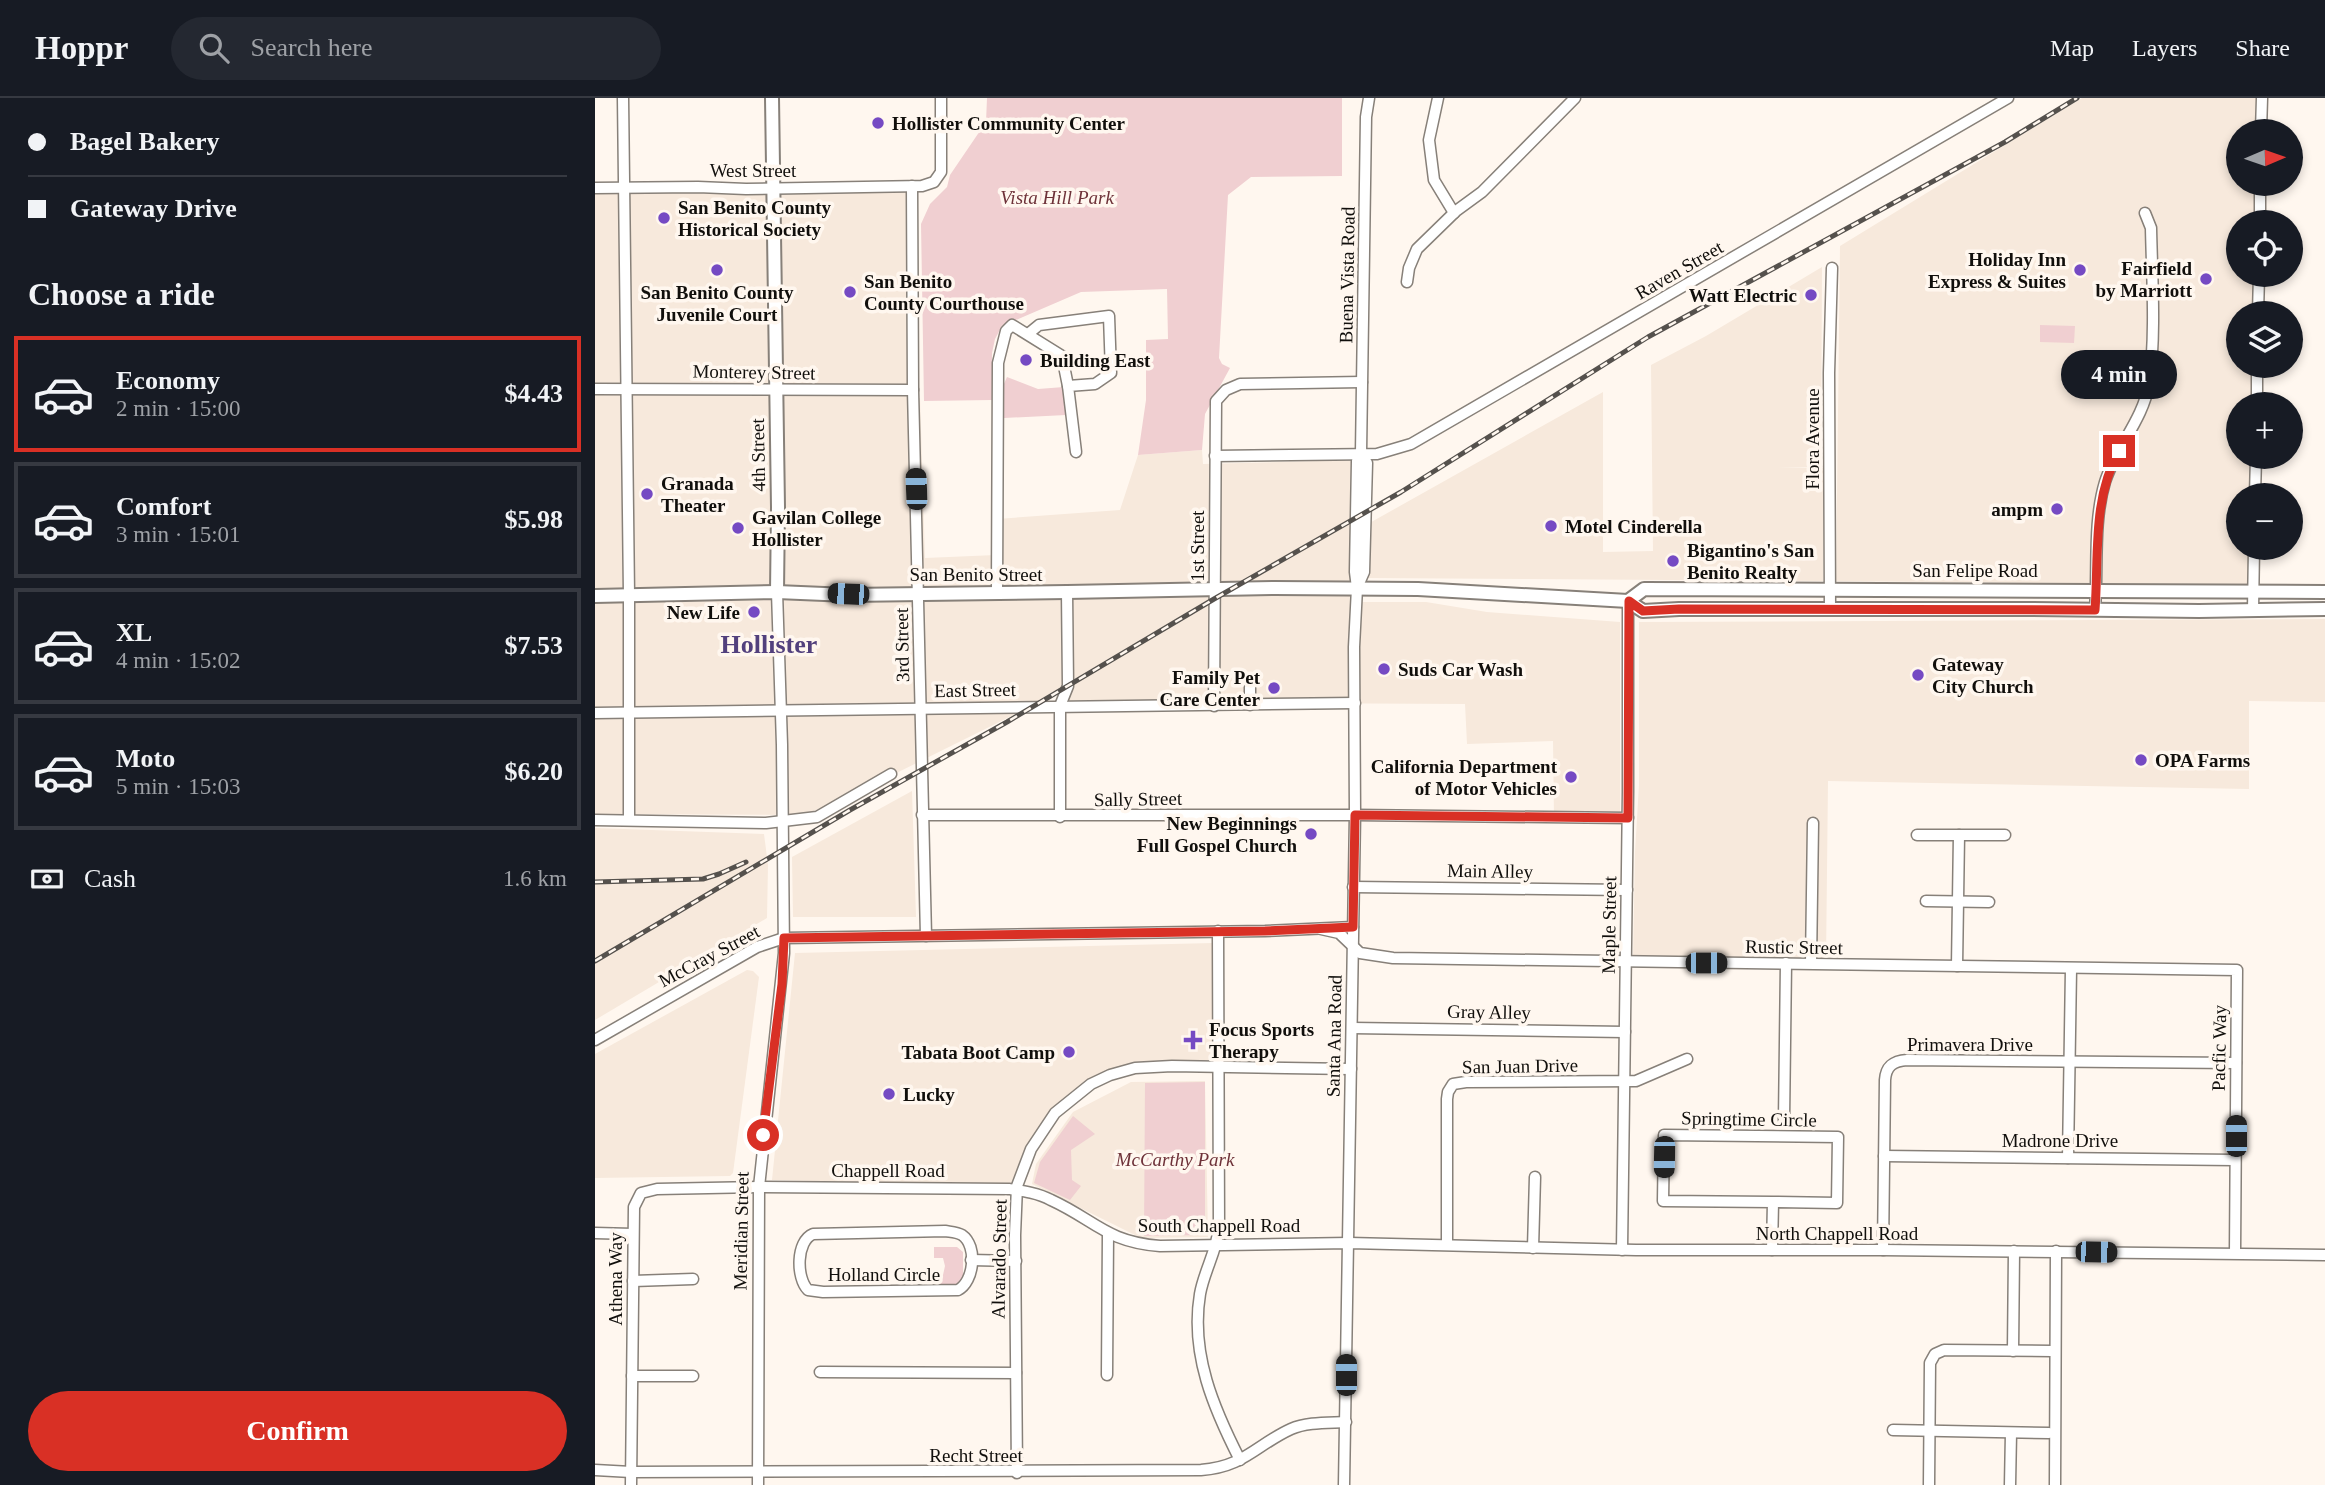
<!DOCTYPE html>
<meta charset="utf-8">
<style>
:root{--surface:#171b24;--page:#242831;--text:#f1f3f6;--muted:#9ea1a6;--line:#363941;--accent:#d93025}
body{margin:0;font-family:"Times New Roman",serif;background:var(--page);color:var(--text);height:100vh;display:flex;flex-direction:column;font-size:26px;white-space:nowrap}
*{box-sizing:border-box;margin:0}
p{font-size:23px;color:var(--muted)}
.icon{flex:none;width:38px;height:38px;fill:none;stroke:currentColor;stroke-width:2;stroke-linecap:round;stroke-linejoin:round}
.map{position:relative;flex:1;overflow:hidden}
.drawer{display:flex;flex-direction:column;background:var(--surface);width:595px}
.drawer>*{flex:none}
.banner{display:grid;align-content:center;height:154px;padding:0 28px;background:var(--surface)}
.needle{width:46px;rotate:88deg}
.fabs{position:absolute;left:1631px;top:21px;display:grid;gap:14px}
.fabs a{display:grid;place-items:center;width:77px;height:77px;border-radius:50%;background:var(--surface);box-shadow:0 4px 10px #0003;font-size:35px}
.end{position:absolute;width:32px;height:32px;margin:-16px;border:9px solid #d93025;background:#fff;box-shadow:0 0 0 4px #fff}
.from{border-radius:50%}
.bubble{position:absolute;height:49px;border-radius:24px;background:var(--surface);box-shadow:0 4px 10px #0003;font-size:23px;font-weight:700;line-height:49px;text-align:center}
.car{position:absolute;width:21px;height:42px;margin:-21px -10px;border-radius:9px;box-shadow:0 0 5px 2px #0007;background:linear-gradient(#222 24%,#8ab4d8 0 40%,#222 0 76%,#8ab4d8 0 86%,#222 0)}
.banner b{display:flex;align-items:center;gap:24px;height:66px;font-size:26px}
.banner b+b{border-top:2px solid var(--line)}
.banner i{width:18px;height:18px;background:var(--text)}
ul{padding:0;list-style:none}
li{display:flex;align-items:center;gap:21px;height:116px;margin:0 14px 10px;padding:0 14px;border:4px solid var(--line);border-radius:0px}
li div{flex:1}
li b{display:block;font-size:26px}
li em{font-style:normal;font-weight:700}
li.active{border-color:var(--accent)}
li>.icon{width:63px;height:63px;stroke-width:1.5}
h2{padding:0 28px;font-size:32px;line-height:84px}
.pay{display:flex;align-items:center;gap:18px;height:77px;padding:0 28px;font-size:26px}
.pay p{margin-inline-start:auto}
.button{display:flex;gap:14px;margin-top:auto;padding:14px 28px}
.button a{flex:1;height:80px;border-radius:42px;background:var(--accent);color:#fff;font-size:28px;font-weight:700;line-height:80px;text-align:center}
header{display:flex;align-items:center;gap:42px;box-sizing:border-box;height:98px;padding:0 35px;background:var(--surface);border-bottom:2px solid var(--line)}
header strong{font-size:33px}
nav{display:flex;gap:38px;margin-inline-start:auto;font-size:24px}
.search{width:490px;height:63px;background:var(--page);display:flex;align-items:center;gap:18px;box-sizing:border-box;padding:0 24px;border-radius:38px;color:var(--muted);font-size:26px}
main{display:flex;flex:1;min-height:0}
.map>svg:first-child{display:block}
.built{fill:#f7e9dc}
.green{fill:#f0cfd1}
.lines{fill:none;stroke-linecap:round;stroke-linejoin:round}
.minor-casing{stroke:#878079;stroke-width:13}
.major-casing{stroke:#878079;stroke-width:16}
.minor{stroke:#fff;stroke-width:10}
.major{stroke:#fff;stroke-width:12}
.rail-casing{stroke:#55514d;stroke-width:5}
.rail{stroke:#fff7ef;stroke-width:2.5;stroke-dasharray:8;stroke-linecap:butt}
.route{stroke:#d93025;stroke-width:9}
.poi-dot{fill:#754ac3;stroke:#fff7ef;stroke-width:2.5}
.labels{text-anchor:middle;dominant-baseline:central;stroke-width:7;stroke-linejoin:round;paint-order:stroke}
.poi-label{font-size:19px;font-weight:bold;fill:#110f0c;stroke:#fff7ef;text-anchor:start}
.street-label{font-size:19px;fill:#110f0c;stroke:#fff7ef}
.park-label{font-size:19px;font-style:italic;fill:#6e3239;stroke:#fff7ef}
.district-label{font-size:26px;font-weight:bold;fill:#52407d;stroke:#fff7ef}
</style>
<header>
<strong>Hoppr</strong>
<div class="search"><svg class="icon" aria-label="search" viewBox="0 0 24 24"><circle cx="10" cy="10" r="6"/><path d="M15 15l6 6"/></svg>Search here</div>
<nav><a>Map</a><a>Layers</a><a>Share</a></nav>
</header>
<main>
<section class="drawer">
<div class="banner">
<b><i class="from"></i>Bagel Bakery</b>
<b><i></i>Gateway Drive</b>
</div>
<h2>Choose a ride</h2>
<ul>
<li class="active"><svg class="icon" aria-label="car" viewBox="0 0 24 24"><path d="M5 17H2v-5l4-1 3-4h7l3 4 3 1v5h-3M9 17h6M6 11h13"/><circle cx="7" cy="17" r="2"/><circle cx="17" cy="17" r="2"/></svg><div><b>Economy</b><p>2 min · 15:00</p></div><em>$4.43</em></li>
<li><svg class="icon" aria-label="car" viewBox="0 0 24 24"><path d="M5 17H2v-5l4-1 3-4h7l3 4 3 1v5h-3M9 17h6M6 11h13"/><circle cx="7" cy="17" r="2"/><circle cx="17" cy="17" r="2"/></svg><div><b>Comfort</b><p>3 min · 15:01</p></div><em>$5.98</em></li>
<li><svg class="icon" aria-label="car" viewBox="0 0 24 24"><path d="M5 17H2v-5l4-1 3-4h7l3 4 3 1v5h-3M9 17h6M6 11h13"/><circle cx="7" cy="17" r="2"/><circle cx="17" cy="17" r="2"/></svg><div><b>XL</b><p>4 min · 15:02</p></div><em>$7.53</em></li>
<li><svg class="icon" aria-label="car" viewBox="0 0 24 24"><path d="M5 17H2v-5l4-1 3-4h7l3 4 3 1v5h-3M9 17h6M6 11h13"/><circle cx="7" cy="17" r="2"/><circle cx="17" cy="17" r="2"/></svg><div><b>Moto</b><p>5 min · 15:03</p></div><em>$6.20</em></li>
</ul>
<div class="pay"><svg class="icon" aria-label="cash" viewBox="0 0 24 24"><path d="M3 7h18v10H3z"/><circle cx="12" cy="12" r="2"/></svg>Cash<p>1.6 km</p></div>
<div class="button"><a>Confirm</a></div>
</section>
<div class="map">
<svg width="1730" height="1387" viewBox="0 0 1730 1387">
<rect width="100%" height="100%" fill="#fff7ef"/>
<g class="built">
<polygon points="1487,0 1666,0 1666,33 1643,33 1643,86 1666,86 1665,124 1643,124 1643,177 1664,177 1663,215 1643,215 1643,268 1661,268 1661,306 1643,306 1643,359 1659,359 1658,397 1643,397 1643,450 1657,450 1656,487 1241,483 1245,148"/>
<polygon points="317,88 321,300 325,300 330,460 401,457 402,421 525,412 543,357 607,352 608,366 760,362 756,504 831,504 892,514 1025,524 1025,722 959,720 958,643 872,646 870,606 474,604 473,590 251,700 208,717 0,716 0,91"/>
<polygon points="1227,169 1226,369 1181,370 1228,370 1228,483 770,480 771,427 1008,294 1008,454 1058,453 1056,267 1111,238"/>
<polygon points="1730,521 1730,604 1654,603 1654,691 1233,683 1231,863 1038,863 1040,754 1044,687 1044,524"/>
<polygon points="317,693 321,819 198,819 197,759"/>
<polygon points="0,730 169,736 173,767 172,820 0,922"/>
<polygon points="618,845 620,955 614,962 515,977 457,1014 422,1088 177,1082 200,855"/>
<polygon points="152,872 158,873 164,879 138,1075 135,1078 0,1080 0,956"/>
<polygon points="610,983 613,1139 546,1140 437,1086 441,1066 478,1014 536,984"/>
</g>
<g class="green">
<polygon points="392,0 747,0 747,78 656,79 633,97 624,260 627,266 635,270 610,316 607,352 543,357 551,302 551,242 573,241 572,191 486,194 407,228 400,241 397,255 397,302 329,303 326,126 335,106 352,89 355,77 391,24"/>
<polygon points="1445,227 1480,228 1479,245 1445,244"/>
<polygon points="412,279 443,291 469,289 471,317 409,320 408,288"/>
<polygon points="610,984 610,1137 549,1138 550,985"/>
<polygon points="478,1018 500,1036 476,1052 477,1082 486,1088 475,1102 439,1085 445,1064"/>
<polygon points="339,1149 362,1149 368,1154 368,1179 361,1187 339,1188 339,1179 348,1177 350,1168 348,1160 339,1160"/>
</g>
<g class="lines">
<defs>
<g id="minor">
<polyline points="28,0 34,497 34,721"/>
<polyline points="843,0 834,42 839,82 859,115"/>
<polyline points="1666,33 1667,0"/>
<polyline points="317,88 318,292 331,838"/>
<polyline points="0,90 103,89 151,91 327,88 339,84 346,74 346,0"/>
<polyline points="1665,124 1665,86"/>
<polyline points="812,184 814,170 822,151 861,113 887,94 980,0"/>
<polyline points="1663,215 1664,177"/>
<polyline points="433,236 444,227 514,218 516,275 500,286 473,288 481,354"/>
<polyline points="0,291 318,292"/>
<polyline points="1662,306 1662,268"/>
<polyline points="766,355 772,365 769,474 762,490 760,474 762,363 766,355 771,19 774,0"/>
<polyline points="620,358 782,356 816,346 1413,0"/>
<polyline points="1660,397 1661,359"/>
<polyline points="402,494 403,265 411,233 417,227 467,258 473,288"/>
<polyline points="1235,511 1234,275 1237,170"/>
<path d="M1500,512C1503,470 1498,424 1510,384C1521,349 1548,322 1554,286C1561,238 1557,179 1556,130L1550,115"/>
<polyline points="1658,512 1659,450"/>
<polyline points="655,589 655,607"/>
<polyline points="619,608 621,303 631,292 645,286 767,284"/>
<polyline points="0,615 760,605"/>
<polyline points="327,717 760,717 1033,720"/>
<polyline points="465,719 465,608 473,588 472,494"/>
<polyline points="0,722 171,725 222,719 296,676"/>
<polyline points="1322,737 1410,737"/>
<polyline points="758,789 1032,792"/>
<polyline points="1331,803 1394,804"/>
<polyline points="726,831 744,835 765,855 798,860 1642,872 1640,1155"/>
<path d="M623,833L624,1129C622,1153 609,1173 605,1196C595,1256 619,1311 645,1362"/>
<polyline points="1216,865 1218,725"/>
<polyline points="1362,868 1364,737"/>
<polyline points="757,930 1030,934"/>
<polyline points="0,942 162,849 189,840 670,833 758,829"/>
<polyline points="1189,1022 1191,865"/>
<polyline points="1289,1058 1640,1062"/>
<polyline points="1473,1060 1476,871"/>
<path d="M350,1133C356,1134 362,1134 367,1137C383,1148 379,1184 363,1192L228,1194L213,1192C201,1180 201,1143 218,1136Z"/>
<polyline points="0,1135 38,1136"/>
<polyline points="852,1146 852,1001 853,994 858,986 871,984 1041,983 1092,961"/>
<polyline points="938,1150 940,1079"/>
<polyline points="1027,1152 1033,694 1033,503"/>
<polyline points="1177,1152 1178,1104 1242,1105 1243,1039 1069,1037 1068,1103 1178,1104"/>
<path d="M1288,1152L1290,982C1291,968 1298,963 1312,962L1641,965"/>
<polyline points="376,1162 421,1163"/>
<polyline points="38,1183 98,1181"/>
<polyline points="1418,1253 1419,1153"/>
<polyline points="225,1274 421,1275"/>
<polyline points="512,1277 513,1136"/>
<polyline points="37,1278 98,1278"/>
<polyline points="1298,1332 1454,1335"/>
<path d="M0,1372L36,1374L606,1372C649,1369 661,1347 696,1331C712,1324 733,1325 751,1324"/>
<polyline points="422,1375 420,1137 422,1088 436,1051 460,1015 496,986 515,977 540,970 577,968 756,971"/>
<path d="M36,1387L39,1109L46,1095L62,1091L164,1089L414,1091C428,1093 443,1095 456,1102C500,1122 511,1144 565,1148L754,1145L1041,1152H1288L1730,1157"/>
<polyline points="163,1387 164,1089 189,855 187,647 182,494"/>
<polyline points="749,1387 760,717 759,549 762,490"/>
<polyline points="1334,1387 1335,1265 1340,1256 1349,1252 1457,1253"/>
<polyline points="1415,1387 1416,1335"/>
<polyline points="1460,1387 1461,1153"/>
</g>
<g id="major">
<polyline points="177,0 183,409 182,494"/>
<polyline points="0,498 182,494 253,497 472,494 680,490 823,491 1033,503 1048,513 1084,511 1438,511 1604,513 1730,511"/>
<polyline points="1033,503 1049,491 1730,494"/>
</g>
</defs>
<use href="#minor" class="minor-casing"/>
<use href="#major" class="major-casing"/>
<use href="#minor" class="minor"/>
<use href="#major" class="major"/>
<defs>
<g id="rail">
<polyline points="0,784 108,781 124,776 151,764"/>
<polyline points="0,863 255,712 412,624 619,501 806,394 1053,239 1410,44 1482,0"/>
</g>
</defs>
<use href="#rail" class="rail-casing"/>
<use href="#rail" class="rail"/>
</g>
<g class="lines">
<path class="route" d="M168,1037L187,886L189,840L670,833L758,829L760,717L1033,720L1034,503L1048,513L1084,511L1500,512C1504,458 1497,402 1524,353"/>
</g>
<g class="poi-dot">
<circle cx="283" cy="25" r="7"/>
<circle cx="69" cy="120" r="7"/>
<circle cx="122" cy="172" r="7"/>
<circle cx="1485" cy="172" r="7"/>
<circle cx="1611" cy="181" r="7"/>
<circle cx="255" cy="194" r="7"/>
<circle cx="1216" cy="197" r="7"/>
<circle cx="431" cy="262" r="7"/>
<circle cx="52" cy="396" r="7"/>
<circle cx="1462" cy="411" r="7"/>
<circle cx="956" cy="428" r="7"/>
<circle cx="143" cy="430" r="7"/>
<circle cx="1078" cy="463" r="7"/>
<circle cx="159" cy="514" r="7"/>
<circle cx="789" cy="571" r="7"/>
<circle cx="1323" cy="577" r="7"/>
<circle cx="679" cy="590" r="7"/>
<circle cx="1546" cy="662" r="7"/>
<circle cx="976" cy="679" r="7"/>
<circle cx="716" cy="736" r="7"/>
<path d="M594.5 931.5h7v7h7v7h-7v7h-7v-7h-7v-7h7z"/>
<circle cx="474" cy="954" r="7"/>
<circle cx="294" cy="996" r="7"/>
</g>
<g class="labels">
<g class="poi-label">
<text x="297" y="25">Hollister Community Center</text>
<text x="83" y="109">San Benito County<tspan x="83" dy="22">Historical Society</tspan></text>
<text x="1471" y="161" text-anchor="end">Holiday Inn<tspan x="1471" dy="22">Express &amp; Suites</tspan></text>
<text x="1597" y="170" text-anchor="end">Fairfield<tspan x="1597" dy="22">by Marriott</tspan></text>
<text x="269" y="183">San Benito<tspan x="269" dy="22">County Courthouse</tspan></text>
<text x="122" y="194" text-anchor="middle">San Benito County<tspan x="122" dy="22">Juvenile Court</tspan></text>
<text x="1202" y="197" text-anchor="end">Watt Electric</text>
<text x="445" y="262">Building East</text>
<text x="66" y="385">Granada<tspan x="66" dy="22">Theater</tspan></text>
<text x="1448" y="411" text-anchor="end">ampm</text>
<text x="157" y="419">Gavilan College<tspan x="157" dy="22">Hollister</tspan></text>
<text x="970" y="428">Motel Cinderella</text>
<text x="1092" y="452">Bigantino's San<tspan x="1092" dy="22">Benito Realty</tspan></text>
<text x="145" y="514" text-anchor="end">New Life</text>
<text x="1337" y="566">Gateway<tspan x="1337" dy="22">City Church</tspan></text>
<text x="803" y="571">Suds Car Wash</text>
<text x="665" y="579" text-anchor="end">Family Pet<tspan x="665" dy="22">Care Center</tspan></text>
<text x="1560" y="662">OPA Farms</text>
<text x="962" y="668" text-anchor="end">California Department<tspan x="962" dy="22">of Motor Vehicles</tspan></text>
<text x="702" y="725" text-anchor="end">New Beginnings<tspan x="702" dy="22">Full Gospel Church</tspan></text>
<text x="614" y="931">Focus Sports<tspan x="614" dy="22">Therapy</tspan></text>
<text x="460" y="954" text-anchor="end">Tabata Boot Camp</text>
<text x="308" y="996">Lucky</text>
</g>
<g class="street-label">
<text x="158" y="72">West Street</text>
<text transform="translate(1084 172) rotate(-30)">Raven Street</text>
<text transform="translate(752 177) rotate(-89)">Buena Vista Road</text>
<text transform="translate(159 274) rotate(1)">Monterey Street</text>
<text transform="translate(1217 341) rotate(-90)">Flora Avenue</text>
<text transform="translate(163 357) rotate(-91)">4th Street</text>
<text transform="translate(602 448) rotate(-90)">1st Street</text>
<text x="1380" y="472">San Felipe Road</text>
<text x="381" y="476">San Benito Street</text>
<text transform="translate(307 547) rotate(-91)">3rd Street</text>
<text transform="translate(380 592) rotate(-1)">East Street</text>
<text transform="translate(543 701) rotate(-1)">Sally Street</text>
<text transform="translate(895 773) rotate(1)">Main Alley</text>
<text transform="translate(1014 827) rotate(-89)">Maple Street</text>
<text transform="translate(1199 849) rotate(1)">Rustic Street</text>
<text transform="translate(114 858) rotate(-28)">McCray Street</text>
<text transform="translate(894 914) rotate(1)">Gray Alley</text>
<text transform="translate(739 938) rotate(-89)">Santa Ana Road</text>
<text x="1375" y="946">Primavera Drive</text>
<text transform="translate(1624 950) rotate(-89)">Pacfic Way</text>
<text transform="translate(925 968) rotate(-1)">San Juan Drive</text>
<text transform="translate(1154 1021) rotate(1)">Springtime Circle</text>
<text x="1465" y="1042">Madrone Drive</text>
<text x="293" y="1072">Chappell Road</text>
<text x="624" y="1127">South Chappell Road</text>
<text transform="translate(146 1133) rotate(-89)">Meridian Street</text>
<text x="1242" y="1135">North Chappell Road</text>
<text transform="translate(404 1161) rotate(-89)">Alvarado Street</text>
<text x="289" y="1176">Holland Circle</text>
<text transform="translate(20 1181) rotate(-90)">Athena Way</text>
<text x="381" y="1357">Recht Street</text>
</g>
<g class="park-label">
<text x="462" y="99">Vista Hill Park</text>
<text x="580" y="1061">McCarthy Park</text>
</g>
<g class="district-label">
<text x="174" y="546">Hollister</text>
</g>
</g>
</svg>
<div class="fabs">
<a><svg class="needle" viewBox="-14 -14 28 28"><path d="M0-13l5 13h-10z" fill="#e53935"/><path d="M0 13l5-13h-10z" fill="#9ea1a6"/></svg></a>
<a><svg class="icon" aria-label="locate" viewBox="0 0 24 24"><circle cx="12" cy="12" r="6"/><path d="M12 2v4M12 18v4M2 12h4M18 12h4"/></svg></a>
<a><svg class="icon" aria-label="layers" viewBox="0 0 24 24"><path d="M12 4l9 5-9 5-9-5zM3 14l9 5 9-5"/></svg></a>
<a>+</a>
<a>−</a>
</div>
<i class="end from" style="left:168px;top:1037px"></i>
<i class="end" style="left:1524px;top:353px"></i>
<div class="bubble" style="left:1466px;top:252px;width:116px">4 min</div>
<i class="car" style="left:321px;top:391px;rotate:358deg"></i>
<i class="car" style="left:253px;top:496px;rotate:272deg"></i>
<i class="car" style="left:1111px;top:865px;rotate:90deg"></i>
<i class="car" style="left:1641px;top:1038px;rotate:0deg"></i>
<i class="car" style="left:1069px;top:1059px;rotate:181deg"></i>
<i class="car" style="left:1501px;top:1154px;rotate:91deg"></i>
<i class="car" style="left:751px;top:1277px;rotate:0deg"></i>
</div>
</main>
